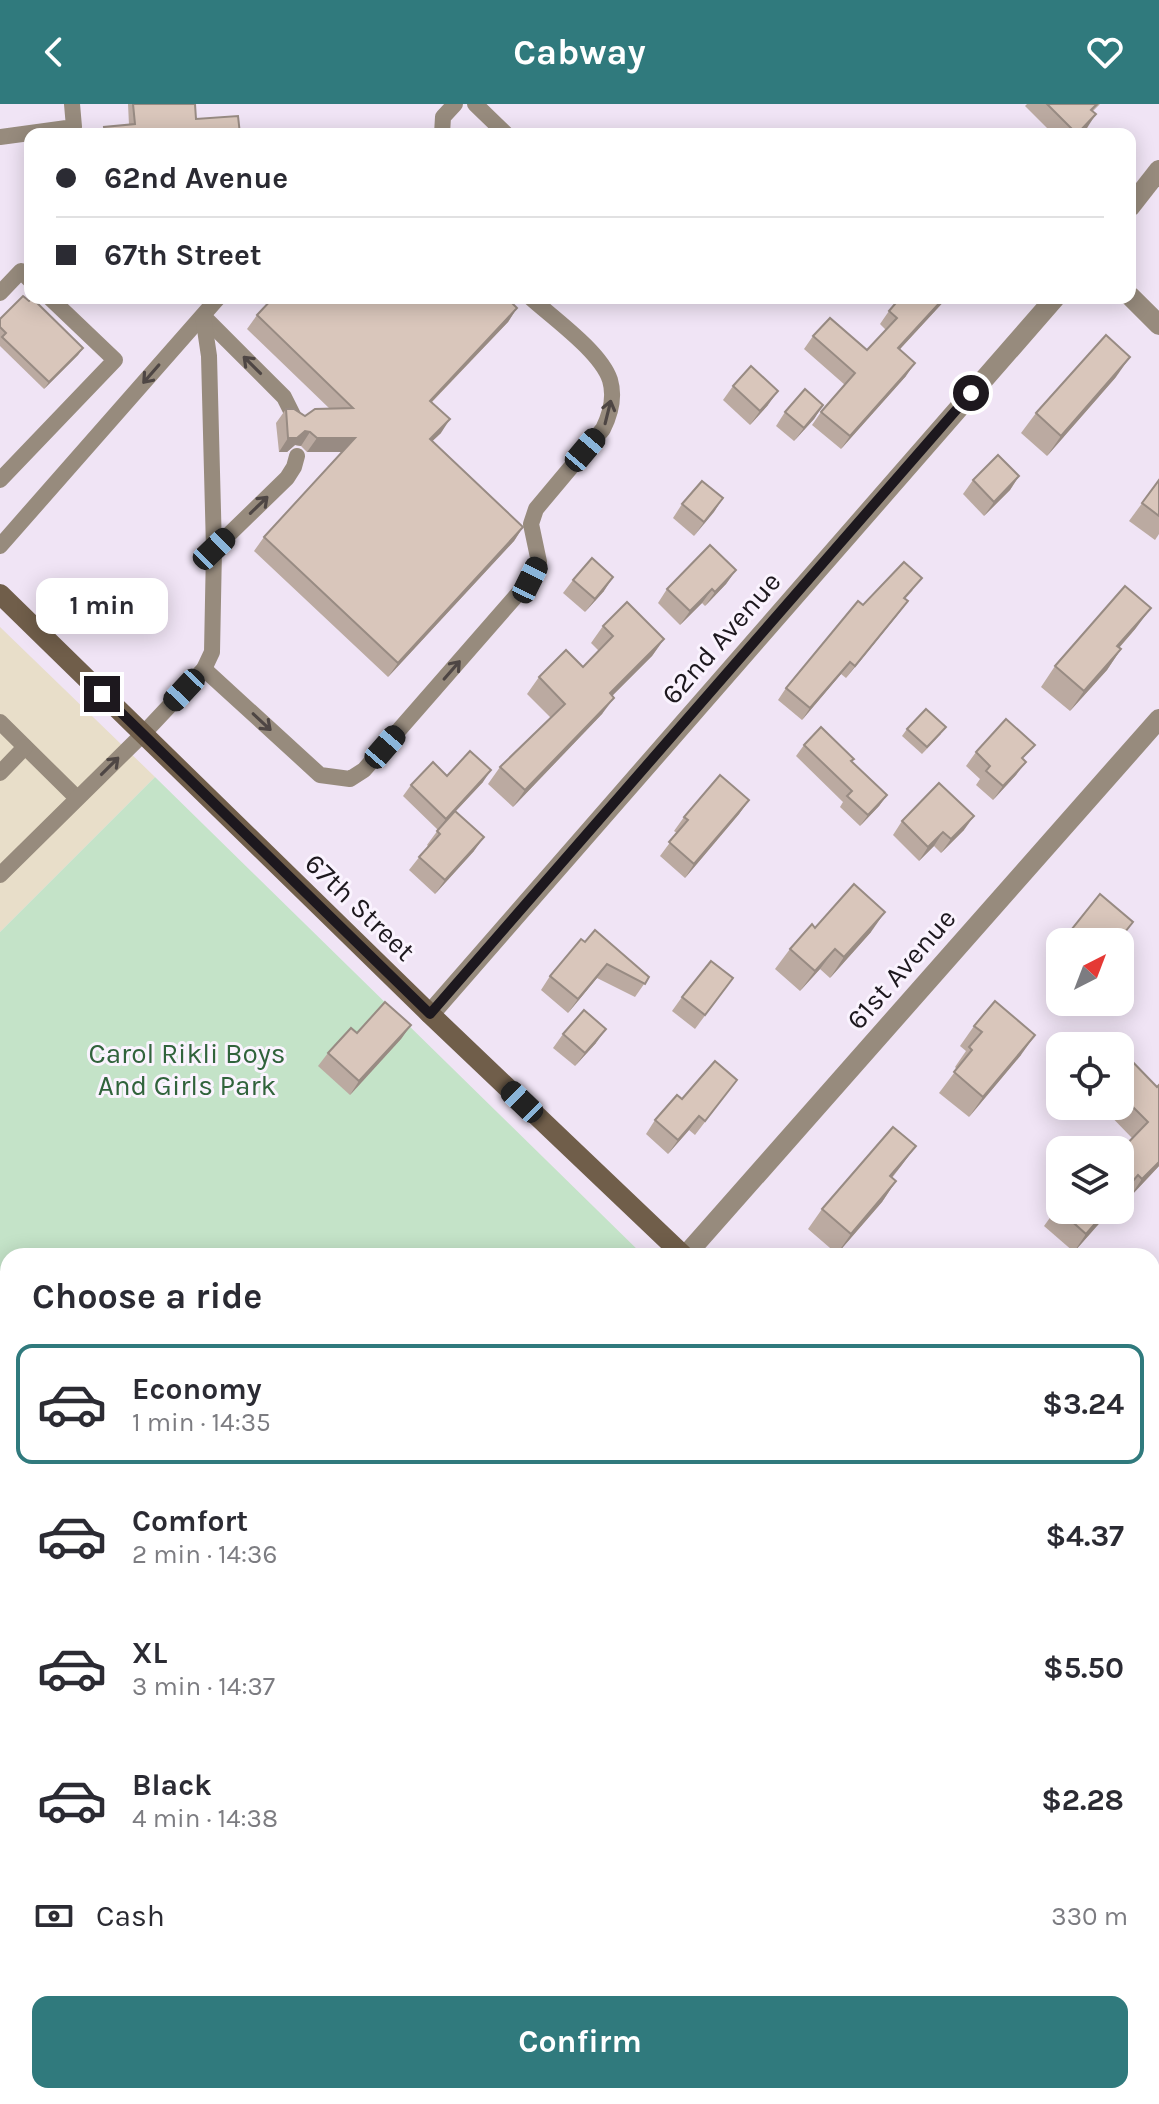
<!DOCTYPE html>
<meta charset="utf-8">
<style>
:root{--surface:#fff;--page:#f2f2f3;--text:#2b2b33;--muted:#7c7c81;--line:#e1e1e2;--accent:#307a7d}
body{margin:0;font-family:Karla,sans-serif;background:var(--page);color:var(--text);height:100vh;display:flex;flex-direction:column;font-size:30px;white-space:nowrap}
*{box-sizing:border-box;margin:0}
p{font-size:26px;color:var(--muted)}
.icon{flex:none;width:44px;height:44px;fill:none;stroke:currentColor;stroke-width:2;stroke-linecap:round;stroke-linejoin:round}
.map{position:relative;flex:1;overflow:hidden}
.side{position:absolute;left:0px;top:1144px;width:1160px;height:856px;display:flex;flex-direction:column;background:var(--surface);border-radius:24px 24px 0 0;box-shadow:0 4px 20px #0003}
.side>*{flex:none}
.top-card{position:absolute;left:24px;top:24px;width:1112px;height:176px;border-radius:16px;box-shadow:0 4px 20px #0003;display:grid;align-content:center;height:176px;padding:0 32px;background:var(--surface)}
.needle{width:52px;rotate:42deg}
.controls{position:absolute;left:1046px;top:824px;display:grid;gap:16px}
.controls a{display:grid;place-items:center;width:88px;height:88px;border-radius:16px;background:var(--surface);box-shadow:0 4px 20px #0003;font-size:40px}
.end{position:absolute;width:36px;height:36px;margin:-18px;border:10px solid #1d181e;background:#fff;box-shadow:0 0 0 4px #fff}
.from{border-radius:50%}
.bubble{position:absolute;height:56px;border-radius:16px;background:var(--surface);box-shadow:0 4px 20px #0003;font-size:26px;font-weight:700;line-height:56px;text-align:center}
.car{position:absolute;width:24px;height:48px;margin:-24px -12px;border-radius:10px;box-shadow:0 0 6px 2px #0007;background:linear-gradient(#222 24%,#8ab4d8 0 40%,#222 0 76%,#8ab4d8 0 86%,#222 0)}
.top-card b{display:flex;align-items:center;gap:28px;height:76px;font-size:30px}
.top-card b+b{border-top:2px solid var(--line)}
.top-card i{width:20px;height:20px;background:var(--text)}
ul{padding:0;list-style:none}
li{display:flex;align-items:center;gap:24px;height:120px;margin:0 16px 12px;padding:0 16px;border:4px solid transparent;border-radius:16px}
li div{flex:1}
li b{display:block;font-size:30px}
li em{font-style:normal;font-weight:700}
li.current{border-color:var(--accent)}
li>.icon{width:72px;height:72px;stroke-width:1.5}
h2{padding:0 32px;font-size:36px;line-height:96px}
.pay{display:flex;align-items:center;gap:20px;height:88px;padding:0 32px;font-size:30px}
.pay p{margin-inline-start:auto}
.primary-button{display:flex;gap:16px;margin-top:auto;padding:16px 32px}
.primary-button a{flex:1;height:92px;border-radius:16px;background:var(--accent);color:#fff;font-size:32px;font-weight:700;line-height:92px;text-align:center}
header{display:flex;justify-content:space-between;align-items:center;height:104px;padding:0 32px;background:var(--accent);color:#fff;font-size:36px;font-weight:700}
.map>svg:first-child{display:block}
.education{fill:#e8dec9}
.green{fill:#c4e3c8}
.lines{fill:none;stroke-linecap:round;stroke-linejoin:round}
.lane{stroke:#978b7d;stroke-width:16}
.street{stroke:#978b7d;stroke-width:20}
.secondary{stroke:#705e4a;stroke-width:20}
.wall{fill:#bbaaa1}
.shaded-wall{fill:#988b83}
.building{fill:#d9c6bb;stroke:#988b83;stroke-width:2}
.oneway{stroke:#4e4644}
.route{stroke:#1d181e;stroke-width:10}
.labels{text-anchor:middle;dominant-baseline:central;stroke-width:6;stroke-linejoin:round;paint-order:stroke}
.street-label{font-size:28px;fill:#1d181e;stroke:#faf3fe}
.park-label{font-size:28px;fill:#30633b;stroke:#faf3fe}
</style>
<header><svg class="icon" aria-label="back" viewBox="0 0 24 24"><path d="M15 5l-7 7 7 7"/></svg>Cabway<svg class="icon" aria-label="heart" viewBox="0 0 24 24"><path d="M12 20l-8-8c-3-5 5-10 8-4 3-6 11-1 8 4z"/></svg></header>
<div class="map">
<svg width="1159" height="2000" viewBox="0 0 1159 2000">
<rect width="100%" height="100%" fill="#f0e4f5"/>
<polygon class="education" points="0,523 155,673 0,828"/>
<polygon class="green" points="155,673 644,1152 8,1152 8,1261 0,1253 0,828"/>
<g class="lines">
<g class="lane">
<polyline points="475,0 506,30"/>
<polyline points="442,30 443,13 455,0"/>
<polyline points="0,33 74,23 72,0"/>
<polyline points="0,189 21,167 30,176"/>
<polyline points="203,212 284,293 295,315"/>
<polyline points="0,376 115,256 50,194"/>
<polyline points="0,442 218,194"/>
<polyline points="214,445 287,374 294,363 297,352"/>
<path d="M204,565L320,671L350,675L364,666L530,476L539,458L531,420L536,405L603,325C611,309 615,293 610,276C601,248 553,214 531,194"/>
<polyline points="0,618 77,694"/>
<polyline points="0,669 25,643"/>
<polyline points="0,771 143,630 204,565 212,548 214,445 209,252 203,212"/>
</g>
<g class="street">
<polyline points="1130,103 1159,66"/>
<polyline points="1130,192 1159,221"/>
<polyline points="430,910 1055,194"/>
<polyline points="685,1152 1159,615"/>
<polyline points="0,1506 8,1514"/>
<polyline points="1152,1699 1159,1692"/>
<polyline points="501,1992 509,2000"/>
<polyline points="1033,1992 1040,2000"/>
</g>
<g class="secondary">
<polyline points="0,490 430,910 684,1152"/>
<polyline points="1152,1205 1159,1197"/>
<polyline points="1152,1608 1159,1615"/>
<polyline points="334,2000 342,1992"/>
</g>
</g>
<g class="wall">
<polygon points="128,0 195,0 196,15 240,30 99,30 104,23 129,21"/>
<polygon points="1027,0 1100,0 1093,7 1087,24 1081,30 1053,30 1025,2"/>
<polygon points="900,194 947,194 900,245 906,272 841,345 812,321 821,308 845,281 804,245 813,232 867,246 886,226 880,220 889,207"/>
<polygon points="517,204 508,218 432,298 441,329 432,337 523,423 514,437 388,573 254,447 264,433 342,348 307,348 301,342 295,341 287,348 279,348 276,319 286,305 305,312 330,305 247,225 257,211"/>
<polygon points="0,215 83,244 78,251 44,285 0,242"/>
<polygon points="1116,273 1047,352 1021,329 1036,309"/>
<polygon points="733,282 768,301 750,321 723,296"/>
<polygon points="823,301 814,315 794,337 776,322 785,308"/>
<polygon points="1019,372 1010,386 984,412 963,390 973,376"/>
<polygon points="1159,376 1159,430 1155,436 1129,417"/>
<polygon points="723,394 694,432 673,414 682,400"/>
<polygon points="736,466 726,480 705,502 702,499 680,521 658,499 667,485"/>
<polygon points="573,476 604,487 585,508 563,489"/>
<polygon points="913,486 905,495 899,509 846,574 841,570 802,616 778,596 786,584 863,501"/>
<polygon points="603,522 664,535 652,552 612,592 602,610 513,703 488,680 500,663 551,614 527,590 539,573 583,563 599,547 591,539"/>
<polygon points="1136,524 1119,544 1121,545 1107,566 1070,607 1041,583 1055,562"/>
<polygon points="907,625 941,630 922,650 902,632"/>
<polygon points="804,641 852,658 887,691 879,702 860,722 840,703 843,698 796,652"/>
<polygon points="976,648 1024,656 1016,671 993,696 976,681 980,675 966,662"/>
<polygon points="447,672 483,678 455,708 474,747 435,790 409,766 428,742 427,741 438,726 403,692 411,681"/>
<polygon points="749,696 739,710 685,774 660,752 677,729 674,727 684,713"/>
<polygon points="902,717 964,726 941,749 934,742 919,757 893,731"/>
<polygon points="815,824 871,828 830,874 820,865 800,887 775,865 790,845"/>
<polygon points="1072,825 1124,831 1118,838 1063,838"/>
<polygon points="585,838 649,873 635,893 597,874 568,909 541,886 550,872"/>
<polygon points="1060,859 1060,875 1053,869"/>
<polygon points="733,874 695,925 672,907 682,893"/>
<polygon points="411,921 401,935 350,991 318,962 328,949 357,929"/>
<polygon points="974,922 1021,951 969,1013 939,989 957,965 955,963 966,947 960,942"/>
<polygon points="563,930 596,939 575,962 553,944"/>
<polygon points="1120,956 1157,983 1159,981 1159,1062 1129,1094 1125,1089 1120,1095 1120,1047 1132,1034 1101,1002 1120,1002"/>
<polygon points="737,976 695,1031 689,1026 668,1050 646,1030 655,1016 682,995"/>
<polygon points="916,1042 892,1074 896,1077 882,1098 837,1150 808,1125 822,1105"/>
<polygon points="1057,1104 1111,1106 1074,1148 1044,1122"/>
<polygon points="1159,1285 1159,1346 1157,1348 1159,1350 1159,1466 1152,1459 1152,1414 1156,1409 1152,1405 1152,1293"/>
<polygon points="0,1327 7,1333 8,1332 8,1418 0,1410"/>
<polygon points="0,1560 8,1568 8,1704 0,1696 0,1654 6,1647 0,1642"/>
<polygon points="1159,1766 1159,1873 1152,1880 1152,1773"/>
<polygon points="1152,1935 1159,1942 1159,2000 1143,2000 1135,1992 1152,1992"/>
<polygon points="79,1992 183,1992 190,2000 88,2000"/>
<polygon points="604,1992 617,1992 611,1998"/>
<polygon points="641,1992 713,1992 708,2000 650,2000"/>
<polygon points="849,1992 861,1992 855,1999"/>
<polygon points="876,1992 953,1992 961,2000 884,2000"/>
</g>
<g class="shaded-wall">
<polygon points="1096,10 1087,24 1081,30 1078,30"/>
<polygon points="944,194 947,194 889,257 898,244"/>
<polygon points="517,204 508,218 420,310 430,297"/>
<polygon points="83,244 78,251 44,285 49,278"/>
<polygon points="1130,253 1116,273 1047,352 1061,332"/>
<polygon points="915,259 906,272 841,345 850,332"/>
<polygon points="778,287 768,301 750,321 760,307"/>
<polygon points="823,301 814,315 794,337 804,324"/>
<polygon points="450,315 441,329 420,349 430,335"/>
<polygon points="305,327 310,328 301,342 295,341 287,348 279,348 288,334"/>
<polygon points="317,334 355,334 345,348 307,348"/>
<polygon points="1019,372 1010,386 984,412 994,398"/>
<polygon points="723,394 714,408 694,432 704,418"/>
<polygon points="523,423 514,437 388,573 398,559"/>
<polygon points="736,466 726,480 705,502 715,488"/>
<polygon points="613,473 604,487 585,508 595,495"/>
<polygon points="712,485 702,499 680,521 690,507"/>
<polygon points="908,497 899,509 846,574 855,562"/>
<polygon points="1151,504 1136,524 1103,562 1117,542"/>
<polygon points="664,535 652,552 598,606 610,589"/>
<polygon points="1121,545 1107,566 1070,607 1084,587"/>
<polygon points="850,558 841,570 802,616 810,604"/>
<polygon points="614,594 602,610 513,703 525,686"/>
<polygon points="1026,658 1016,671 993,696 1003,682"/>
<polygon points="491,666 483,678 438,726 446,715"/>
<polygon points="887,691 879,702 860,722 868,711"/>
<polygon points="749,696 739,710 685,774 694,760"/>
<polygon points="974,712 964,726 941,749 951,735"/>
<polygon points="943,728 934,742 919,757 928,743"/>
<polygon points="484,733 474,747 435,790 445,776"/>
<polygon points="885,808 871,828 830,874 844,853"/>
<polygon points="835,845 820,865 800,887 815,867"/>
<polygon points="607,860 597,874 568,909 578,895"/>
<polygon points="411,921 401,935 350,991 359,977"/>
<polygon points="606,925 596,939 575,962 585,949"/>
<polygon points="1035,931 1021,951 969,1013 983,993"/>
<polygon points="699,1012 689,1026 668,1050 678,1036"/>
<polygon points="916,1042 901,1062 876,1092 890,1072"/>
<polygon points="1159,1058 1159,1062 1129,1094 1142,1075"/>
<polygon points="1138,1071 1125,1089 1120,1095 1120,1092"/>
<polygon points="896,1077 882,1098 837,1150 851,1130"/>
<polygon points="1107,1106 1111,1106 1074,1148 1086,1130"/>
<polygon points="8,1269 8,1272 0,1282 0,1278"/>
<polygon points="1159,1869 1159,1873 1152,1880 1152,1876"/>
</g>
<g class="building">
<polygon points="133,0 195,0 196,15 238,12 240,30 105,30 104,23 135,20"/>
<polygon points="1047,0 1097,0 1091,6 1096,10 1077,30"/>
<polygon points="23,192 29,197 32,194 83,244 49,278 2,233 6,229 0,223 0,215"/>
<polygon points="273,194 507,194 517,204 430,297 450,315 430,335 523,423 398,559 264,433 355,334 317,334 310,328 305,327 297,334 288,334 286,305 294,305 305,312 315,305 353,304 257,211"/>
<polygon points="900,194 944,194 898,244 915,259 850,332 821,308 855,269 813,232 830,214 867,246 897,214 889,207"/>
<polygon points="1106,231 1130,253 1061,332 1036,309"/>
<polygon points="751,262 778,287 760,307 733,282"/>
<polygon points="805,285 823,301 804,324 785,308"/>
<polygon points="998,351 1019,372 994,398 973,376"/>
<polygon points="1159,376 1159,412 1142,399"/>
<polygon points="702,377 723,394 704,418 682,400"/>
<polygon points="710,441 736,466 715,488 712,485 690,507 667,485"/>
<polygon points="592,454 613,473 595,495 573,476"/>
<polygon points="904,458 922,474 904,494 908,497 855,562 850,558 810,604 786,584 858,497 863,501"/>
<polygon points="1125,482 1151,504 1117,542 1121,545 1084,587 1055,562"/>
<polygon points="627,498 664,535 610,589 614,594 525,686 500,663 565,600 539,573 566,546 583,563 613,532 603,522"/>
<polygon points="926,605 946,623 927,643 907,625"/>
<polygon points="1006,615 1035,641 1022,654 1026,658 1003,682 986,667 990,662 976,648"/>
<polygon points="821,623 854,655 851,657 887,691 868,711 847,692 852,687 804,641"/>
<polygon points="470,647 491,666 446,715 411,681 433,658 447,672"/>
<polygon points="720,671 749,696 694,760 669,738 688,716 684,713"/>
<polygon points="939,679 974,712 951,735 943,728 928,743 902,717"/>
<polygon points="455,707 484,733 445,776 419,753 440,730 437,727"/>
<polygon points="854,780 885,808 844,853 835,845 815,867 790,845 812,820 815,824"/>
<polygon points="1100,790 1133,818 1117,838 1077,838 1081,833 1072,825"/>
<polygon points="595,826 649,873 645,880 607,860 578,895 550,872 581,835 585,838"/>
<polygon points="711,857 733,874 705,911 682,893"/>
<polygon points="995,897 1035,931 983,993 954,968 972,946 969,943 982,928 974,922"/>
<polygon points="385,898 411,921 359,977 328,949 351,924 357,929"/>
<polygon points="584,906 606,925 585,949 563,930"/>
<polygon points="1125,950 1157,983 1159,981 1159,1058 1142,1075 1138,1071 1120,1092 1120,1047 1148,1018 1120,990 1120,956"/>
<polygon points="715,957 737,976 705,1017 699,1012 678,1036 655,1016 677,991 682,995"/>
<polygon points="893,1023 916,1042 890,1072 896,1077 851,1130 822,1105"/>
<polygon points="1060,1100 1060,1106 1107,1106 1086,1130 1057,1104"/>
<polygon points="0,1245 8,1252 8,1269 0,1278"/>
<polygon points="1159,1285 1159,1343 1156,1347 1159,1350 1159,1390 1152,1384 1152,1293"/>
<polygon points="0,1327 7,1333 8,1332 8,1390 0,1382"/>
<polygon points="1159,1406 1159,1444 1152,1438 1152,1414"/>
<polygon points="0,1560 8,1568 8,1618 0,1611"/>
<polygon points="8,1645 8,1672 0,1664 0,1654"/>
<polygon points="1159,1766 1159,1814 1152,1808 1152,1773"/>
<polygon points="1159,1818 1159,1869 1152,1876 1152,1826"/>
<polygon points="0,1852 8,1859 8,1866 0,1875"/>
<polygon points="1152,1935 1159,1942 1159,1994 1152,1986"/>
<polygon points="115,1992 183,1992 190,2000 123,2000"/>
<polygon points="408,1992 438,1992 446,2000 400,2000"/>
<polygon points="665,1992 713,1992 706,2000 668,2000 671,1997"/>
<polygon points="903,1992 953,1992 961,2000 911,2000"/>
</g>
<defs><path id="oneway-shaft" d="M-6 0H5M1.5-3L5.5 0L1.5 3" fill="none" stroke-width="1.6" stroke-linecap="round" stroke-linejoin="round" transform="scale(2)"/></defs>
<g class="oneway">
<use href="#oneway-shaft" transform="translate(252 261) rotate(-135)"/>
<use href="#oneway-shaft" transform="translate(151 270) rotate(131)"/>
<use href="#oneway-shaft" transform="translate(608 308) rotate(-76)"/>
<use href="#oneway-shaft" transform="translate(259 401) rotate(-44)"/>
<use href="#oneway-shaft" transform="translate(452 566) rotate(-49)"/>
<use href="#oneway-shaft" transform="translate(262 618) rotate(43)"/>
<use href="#oneway-shaft" transform="translate(110 662) rotate(-45)"/>
</g>
<g class="lines">
<polyline class="route" points="102,590 430,910 971,289"/>
</g>
<g class="labels">
<g class="street-label">
<text transform="translate(721 534) rotate(-49)">62nd Avenue</text>
<text transform="translate(360 803) rotate(44)">67th Street</text>
<text transform="translate(901 865) rotate(-49)">61st Avenue</text>
</g>
<g class="park-label">
<text x="187" y="949">Carol Rikli Boys<tspan x="187" dy="32">And Girls Park</tspan></text>
</g>
</g>
</svg>
<div class="controls">
<a><svg class="needle" viewBox="-14 -14 28 28"><path d="M0-13l5 13h-10z" fill="#e53935"/><path d="M0 13l5-13h-10z" fill="#7c7c81"/></svg></a>
<a><svg class="icon" aria-label="locate" viewBox="0 0 24 24"><circle cx="12" cy="12" r="6"/><path d="M12 2v4M12 18v4M2 12h4M18 12h4"/></svg></a>
<a><svg class="icon" aria-label="layers" viewBox="0 0 24 24"><path d="M12 4l9 5-9 5-9-5zM3 14l9 5 9-5"/></svg></a>
</div>
<i class="end from" style="left:971px;top:289px"></i>
<i class="end" style="left:102px;top:590px"></i>
<div class="bubble" style="left:36px;top:474px;width:132px">1 min</div>
<i class="car" style="left:585px;top:346px;rotate:40deg"></i>
<i class="car" style="left:214px;top:445px;rotate:46deg"></i>
<i class="car" style="left:530px;top:476px;rotate:26deg"></i>
<i class="car" style="left:184px;top:586px;rotate:223deg"></i>
<i class="car" style="left:385px;top:643px;rotate:41deg"></i>
<i class="car" style="left:522px;top:998px;rotate:314deg"></i>
<div class="top-card">
<b><i class="from"></i>62nd Avenue</b>
<b><i></i>67th Street</b>
</div>
<section class="side">
<h2>Choose a ride</h2>
<ul>
<li class="current"><svg class="icon" aria-label="car" viewBox="0 0 24 24"><path d="M5 17H2v-5l4-1 3-4h7l3 4 3 1v5h-3M9 17h6M6 11h13"/><circle cx="7" cy="17" r="2"/><circle cx="17" cy="17" r="2"/></svg><div><b>Economy</b><p>1 min · 14:35</p></div><em>$3.24</em></li>
<li><svg class="icon" aria-label="car" viewBox="0 0 24 24"><path d="M5 17H2v-5l4-1 3-4h7l3 4 3 1v5h-3M9 17h6M6 11h13"/><circle cx="7" cy="17" r="2"/><circle cx="17" cy="17" r="2"/></svg><div><b>Comfort</b><p>2 min · 14:36</p></div><em>$4.37</em></li>
<li><svg class="icon" aria-label="car" viewBox="0 0 24 24"><path d="M5 17H2v-5l4-1 3-4h7l3 4 3 1v5h-3M9 17h6M6 11h13"/><circle cx="7" cy="17" r="2"/><circle cx="17" cy="17" r="2"/></svg><div><b>XL</b><p>3 min · 14:37</p></div><em>$5.50</em></li>
<li><svg class="icon" aria-label="car" viewBox="0 0 24 24"><path d="M5 17H2v-5l4-1 3-4h7l3 4 3 1v5h-3M9 17h6M6 11h13"/><circle cx="7" cy="17" r="2"/><circle cx="17" cy="17" r="2"/></svg><div><b>Black</b><p>4 min · 14:38</p></div><em>$2.28</em></li>
</ul>
<div class="pay"><svg class="icon" aria-label="cash" viewBox="0 0 24 24"><path d="M3 7h18v10H3z"/><circle cx="12" cy="12" r="2"/></svg>Cash<p>330 m</p></div>
<div class="primary-button"><a>Confirm</a></div>
</section>
</div>
